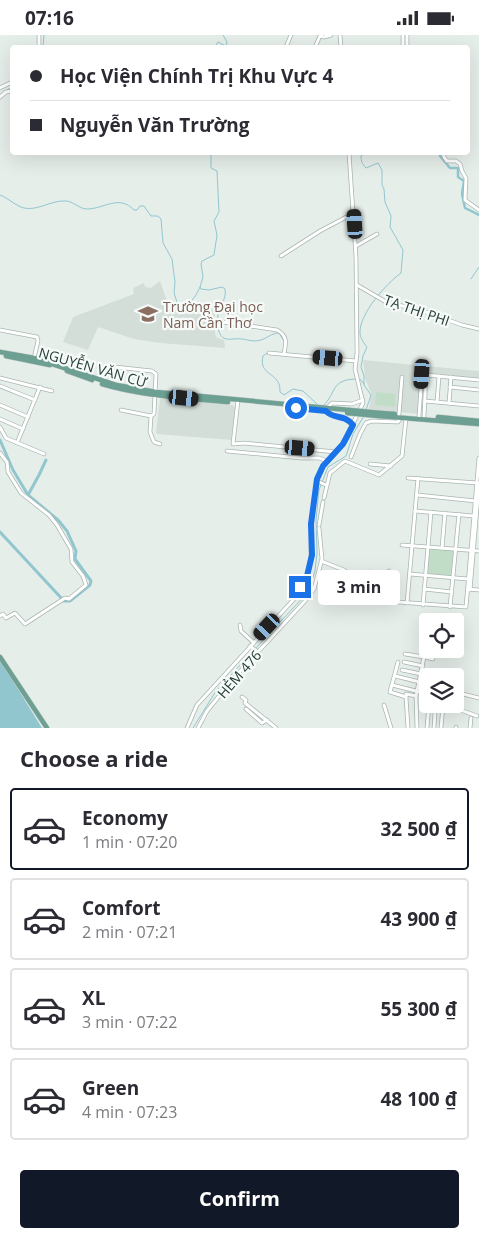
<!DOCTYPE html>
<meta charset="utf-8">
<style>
:root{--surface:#fff;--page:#f7f7f7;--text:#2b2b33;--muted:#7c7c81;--line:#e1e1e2;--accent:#111827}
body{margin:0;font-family:"Open Sans",sans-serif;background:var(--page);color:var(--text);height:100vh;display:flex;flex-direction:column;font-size:19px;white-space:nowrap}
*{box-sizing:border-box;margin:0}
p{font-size:16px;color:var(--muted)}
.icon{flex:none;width:28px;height:28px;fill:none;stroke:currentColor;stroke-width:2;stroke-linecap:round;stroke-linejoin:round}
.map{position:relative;height:693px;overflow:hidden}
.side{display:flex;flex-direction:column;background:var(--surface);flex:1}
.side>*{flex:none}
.banner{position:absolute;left:10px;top:10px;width:460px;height:110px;border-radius:5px;box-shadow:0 5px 20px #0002;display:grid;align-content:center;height:110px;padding:0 20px;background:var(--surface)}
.buttons{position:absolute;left:419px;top:578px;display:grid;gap:10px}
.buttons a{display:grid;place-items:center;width:45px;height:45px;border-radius:5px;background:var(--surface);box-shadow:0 5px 20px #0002;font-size:25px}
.end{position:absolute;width:22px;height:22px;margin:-11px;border:6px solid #1a73e8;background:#fff;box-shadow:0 0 0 2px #fff}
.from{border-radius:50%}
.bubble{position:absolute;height:35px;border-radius:5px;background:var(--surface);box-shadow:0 5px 20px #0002;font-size:16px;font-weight:700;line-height:35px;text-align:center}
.car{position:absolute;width:15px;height:30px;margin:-15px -8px;border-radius:6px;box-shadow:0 0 4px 1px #0007;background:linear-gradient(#222 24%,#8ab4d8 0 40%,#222 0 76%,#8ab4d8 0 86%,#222 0)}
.banner b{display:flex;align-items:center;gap:18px;height:48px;font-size:19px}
.banner b+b{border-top:1px solid var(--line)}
.banner i{width:12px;height:12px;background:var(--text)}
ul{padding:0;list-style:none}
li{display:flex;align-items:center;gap:15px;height:82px;margin:0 10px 8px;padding:0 10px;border:2px solid var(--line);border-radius:5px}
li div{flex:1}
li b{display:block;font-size:19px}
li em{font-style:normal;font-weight:700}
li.on{border-color:var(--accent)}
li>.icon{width:45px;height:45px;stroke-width:1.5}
h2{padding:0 20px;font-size:22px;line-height:60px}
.primary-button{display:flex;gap:10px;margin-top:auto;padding:10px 20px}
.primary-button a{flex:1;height:58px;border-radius:5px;background:var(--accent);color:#fff;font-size:20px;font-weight:700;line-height:58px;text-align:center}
.status{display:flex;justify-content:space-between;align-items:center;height:35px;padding:0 25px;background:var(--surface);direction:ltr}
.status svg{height:14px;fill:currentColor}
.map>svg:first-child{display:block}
.built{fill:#d4ded9}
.green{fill:#c1ddc8}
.water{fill:#92c6cf}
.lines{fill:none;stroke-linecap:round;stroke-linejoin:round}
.stream{stroke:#92c6cf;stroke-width:1}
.canal{stroke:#92c6cf;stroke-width:2.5}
.river{stroke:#92c6cf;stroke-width:3}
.minor-casing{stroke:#a9b6b1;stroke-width:4.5}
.major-casing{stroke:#c2c9c7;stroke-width:5.5}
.minor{stroke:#fff;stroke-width:3}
.major{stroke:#6da093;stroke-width:4.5}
.major-bridge-casing{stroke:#c2c9c7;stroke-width:5.5;stroke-linecap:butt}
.major-bridge{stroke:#6da093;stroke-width:4.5}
.route{stroke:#1a73e8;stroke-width:6}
.labels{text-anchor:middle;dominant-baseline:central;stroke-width:4.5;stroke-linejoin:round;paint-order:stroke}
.education-label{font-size:14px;fill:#785e54;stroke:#f6faf8;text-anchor:start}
.street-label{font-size:14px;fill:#263f38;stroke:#f6faf8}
</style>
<div class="status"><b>07:16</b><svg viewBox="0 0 49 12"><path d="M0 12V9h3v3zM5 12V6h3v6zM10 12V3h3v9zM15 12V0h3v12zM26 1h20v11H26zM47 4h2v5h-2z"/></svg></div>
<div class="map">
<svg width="479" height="693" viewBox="0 0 479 693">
<rect width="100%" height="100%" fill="#e6eeea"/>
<g class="built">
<polygon points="160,246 170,275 179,276 208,273 215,275 215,299 217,303 224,305 225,313 160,308 134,304 98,292 88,315 63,307 73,282 134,259 133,253 144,248 145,252 151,253"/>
<polygon points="363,325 479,336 479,345 423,340 419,379 369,374 371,358 365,343"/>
<polygon points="161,363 233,370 236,374 231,405 157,399 156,397 160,365"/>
</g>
<g class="green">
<polygon points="376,357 396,359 395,372 375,370"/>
<polygon points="429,513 454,515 452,541 427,539"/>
</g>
<polygon class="water" points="0,625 42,693 0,693"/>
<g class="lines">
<g class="stream">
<polyline points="404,1 405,12"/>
<polyline points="43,12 44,0"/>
<polyline points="215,12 218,7 226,11 227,7 223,0"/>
<polyline points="7,55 12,52"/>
<path d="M365,118L361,121C361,126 362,129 366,133L378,128L382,135V150L384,154L385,167L391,181L390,192L403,215L401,238C386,249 359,279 360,298C360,302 364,309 367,312L363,321L361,332L364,341V350L371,360L366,375"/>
<path d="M0,160C8,163 16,171 24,173C38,176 51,165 66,166C73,166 79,174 87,174C104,174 119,159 134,175H137L140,171H144L151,181H158L161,184L163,208L172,224L175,247L174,258L178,270C189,273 196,261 200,252L201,254L209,255L222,252L225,254C227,265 219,269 218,280C217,287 217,302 226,304C231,305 236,303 242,304C249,305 253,307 261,305C267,303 272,298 279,298L284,306"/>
<polyline points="471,244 479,232"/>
<polyline points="200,252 203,242 201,229 202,226 214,220 217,200 214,186 219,177 217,136 211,133 211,118"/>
<path d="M267,318L263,321C258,342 281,336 280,357L284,360L293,354L303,356L317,369"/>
<polyline points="360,344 364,349"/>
<path d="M323,371C337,358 330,345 355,344"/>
<polyline points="193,693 216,656 308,557 315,536 317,518 316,485 319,455 328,432 346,421 353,399 364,381"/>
</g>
<polyline class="canal" points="440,118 440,121 450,133 458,133 458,142 464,146 462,159 465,173 479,180"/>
<g class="river">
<polyline points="0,405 13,435 28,460 58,485 67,496 76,516 75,524 91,546 90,550 70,566 64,566 0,497"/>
<polyline points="28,460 39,440 46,425"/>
</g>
<defs>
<g id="minor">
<polyline points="39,0 39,12"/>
<polyline points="340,0 341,12"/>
<polyline points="403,0 403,12"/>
<polyline points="286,12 291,0"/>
<polyline points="315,12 320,1 324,2 331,0"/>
<polyline points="407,12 407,0"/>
<polyline points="0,53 12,47"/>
<polyline points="0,62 6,57 12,56"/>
<polyline points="443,118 444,122 447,126 456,126 460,129 462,136 466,143 465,165 479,175"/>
<polyline points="356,211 377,199"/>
<polyline points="281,221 320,196 354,178"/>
<polyline points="357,250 386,267 423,276 462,290 479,294"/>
<path d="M223,287L277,295C288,301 286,308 284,319"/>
<polyline points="0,295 37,302 38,306 34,323"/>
<polyline points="269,318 356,326"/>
<polyline points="115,332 152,336 156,339 154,379 151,381 121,375"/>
<polyline points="0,343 52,356"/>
<polyline points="0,351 35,365"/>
<polyline points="450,352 479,355"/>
<polyline points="238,365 233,409 244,408 336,417"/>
<polyline points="425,366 479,371"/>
<polyline points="437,367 439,341"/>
<polyline points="449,368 451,342"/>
<polyline points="0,370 28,382"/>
<polyline points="327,373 332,368 352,369 363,365"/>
<path d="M326,376C334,385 342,377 353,390"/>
<polyline points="399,379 402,342"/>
<polyline points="151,381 150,397 154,407 160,409"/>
<polyline points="419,381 422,339"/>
<polyline points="424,381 426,340 479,345"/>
<polyline points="0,384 23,394"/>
<polyline points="0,392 6,403 44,419"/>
<polyline points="17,408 40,352"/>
<polyline points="227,416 301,423 319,423 327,426"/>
<polyline points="0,418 7,427 8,437 21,458 49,480 57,490 71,514 72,527 83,541 86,550 69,564 65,563 25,589 15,578 6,583 3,579 0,581"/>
<polyline points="351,422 360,399 366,388 372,386 398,387 401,382"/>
<polyline points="370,429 391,431"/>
<polyline points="408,443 478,448"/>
<polyline points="317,446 326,450"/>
<polyline points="417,460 476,466"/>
<polyline points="324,463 330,438 345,426 379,440 402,421 406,383"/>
<polyline points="415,476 474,481"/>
<polyline points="319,490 323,467"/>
<polyline points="402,510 479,516"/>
<polyline points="442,513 445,478"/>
<polyline points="321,526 344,535 349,539 369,537 375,542 384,545 385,541 389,536"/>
<polyline points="410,539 468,544"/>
<polyline points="424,554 452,557"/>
<polyline points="468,554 479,555"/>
<polyline points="470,555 479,450"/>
<polyline points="398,567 466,572 479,423"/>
<polyline points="407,568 418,443"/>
<polyline points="423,570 431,477"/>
<polyline points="450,572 459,479"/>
<polyline points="240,590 241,596 253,607"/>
<polyline points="250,611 258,617"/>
<polyline points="405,619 424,622 416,661 417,693"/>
<polyline points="424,622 433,624"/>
<polyline points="398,627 390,657 406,662 408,693"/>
<polyline points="404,627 423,631"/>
<polyline points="402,635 421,639"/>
<polyline points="395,641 428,649"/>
<polyline points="392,650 424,658"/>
<polyline points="455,657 479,663"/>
<polyline points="242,662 246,665 245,668 276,693"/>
<polyline points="406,662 406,659 416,661"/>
<polyline points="429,669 455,673 477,681"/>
<polyline points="384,670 391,693"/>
<polyline points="246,674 262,688 267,685"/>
<polyline points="187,693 197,670 294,564 307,541 311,521 311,489 317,444 323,431 343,409 363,368 355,334 357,318 356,222 349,118"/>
<polyline points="198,693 207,676 232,645 305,566 314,554 322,524 319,493"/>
<polyline points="427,693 429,669"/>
<polyline points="434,693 435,677"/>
<polyline points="441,693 443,671"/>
<polyline points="456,693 456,692"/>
<polyline points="470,693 471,683"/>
</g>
<g id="major">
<polyline points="0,317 34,323 116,350 156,357 349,375"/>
<polyline points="6,321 50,330"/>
<polyline points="67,336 92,345"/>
<path d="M102,349C143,361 185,363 228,367"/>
<polyline points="381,378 395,379"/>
<polyline points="379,381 479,389"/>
<polyline points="438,382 479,386"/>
<polyline points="0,622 47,693"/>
</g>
</defs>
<use href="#minor" class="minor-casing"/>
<use href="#major" class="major-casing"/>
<use href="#minor" class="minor"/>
<use href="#major" class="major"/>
<defs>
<g id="major-bridge">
<polyline points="349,375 381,378"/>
<polyline points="347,378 379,381"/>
</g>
</defs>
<use href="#major-bridge" class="major-bridge-casing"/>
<use href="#major-bridge" class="major-bridge"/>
</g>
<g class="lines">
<path class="route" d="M296,373L326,376C334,385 343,378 353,390L343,409L323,431L317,444L311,489L312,520L307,541L300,552"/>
</g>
<defs>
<symbol id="university-bare" viewBox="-9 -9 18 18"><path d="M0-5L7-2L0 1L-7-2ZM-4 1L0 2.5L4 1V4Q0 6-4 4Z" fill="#8d6e63" stroke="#f6faf8" stroke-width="2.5" paint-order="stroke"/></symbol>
</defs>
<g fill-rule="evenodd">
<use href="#university-bare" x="134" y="265" width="28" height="28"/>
</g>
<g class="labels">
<g class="education-label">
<text x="163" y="271">Trường Đại học<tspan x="163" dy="16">Nam Cần Thơ</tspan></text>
</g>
<g class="street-label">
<text transform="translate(417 275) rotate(19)">TẠ THỊ PHI</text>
<text transform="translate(93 332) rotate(16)">NGUYỄN VĂN CỪ</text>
<text transform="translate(239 639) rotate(-49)">HẺM 476</text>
</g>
</g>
</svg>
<div class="buttons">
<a><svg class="icon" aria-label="locate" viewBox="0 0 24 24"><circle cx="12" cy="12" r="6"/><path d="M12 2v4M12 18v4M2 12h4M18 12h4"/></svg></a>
<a><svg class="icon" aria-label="layers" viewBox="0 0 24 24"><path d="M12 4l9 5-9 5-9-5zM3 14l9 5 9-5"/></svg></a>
</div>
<i class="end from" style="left:296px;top:373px"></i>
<i class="end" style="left:300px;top:552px"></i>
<div class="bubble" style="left:318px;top:535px;width:82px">3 min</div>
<i class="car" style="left:355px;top:189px;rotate:356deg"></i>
<i class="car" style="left:328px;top:323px;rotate:275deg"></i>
<i class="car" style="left:422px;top:339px;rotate:184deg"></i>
<i class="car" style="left:184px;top:363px;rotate:96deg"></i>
<i class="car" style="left:300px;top:413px;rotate:95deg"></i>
<i class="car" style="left:267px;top:592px;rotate:223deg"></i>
<div class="banner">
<b><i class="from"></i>Học Viện Chính Trị Khu Vực 4</b>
<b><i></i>Nguyễn Văn Trường</b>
</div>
</div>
<section class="side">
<h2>Choose a ride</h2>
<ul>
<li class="on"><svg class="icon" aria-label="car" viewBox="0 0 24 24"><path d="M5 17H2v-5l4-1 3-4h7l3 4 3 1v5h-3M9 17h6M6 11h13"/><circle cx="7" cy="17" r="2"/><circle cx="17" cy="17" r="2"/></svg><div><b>Economy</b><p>1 min · 07:20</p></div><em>32 500 ₫</em></li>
<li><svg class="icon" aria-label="car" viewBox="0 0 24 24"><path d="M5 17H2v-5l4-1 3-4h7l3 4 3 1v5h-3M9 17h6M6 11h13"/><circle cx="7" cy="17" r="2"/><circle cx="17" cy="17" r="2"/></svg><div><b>Comfort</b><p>2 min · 07:21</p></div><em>43 900 ₫</em></li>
<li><svg class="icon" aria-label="car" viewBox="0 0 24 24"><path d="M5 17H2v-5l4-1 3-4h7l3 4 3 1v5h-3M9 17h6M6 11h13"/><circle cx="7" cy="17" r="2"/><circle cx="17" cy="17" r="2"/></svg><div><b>XL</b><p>3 min · 07:22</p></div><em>55 300 ₫</em></li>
<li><svg class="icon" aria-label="car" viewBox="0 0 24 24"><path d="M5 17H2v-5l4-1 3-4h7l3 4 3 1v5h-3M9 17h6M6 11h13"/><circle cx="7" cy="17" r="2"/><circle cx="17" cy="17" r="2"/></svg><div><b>Green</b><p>4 min · 07:23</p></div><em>48 100 ₫</em></li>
</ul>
<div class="primary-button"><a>Confirm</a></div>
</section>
